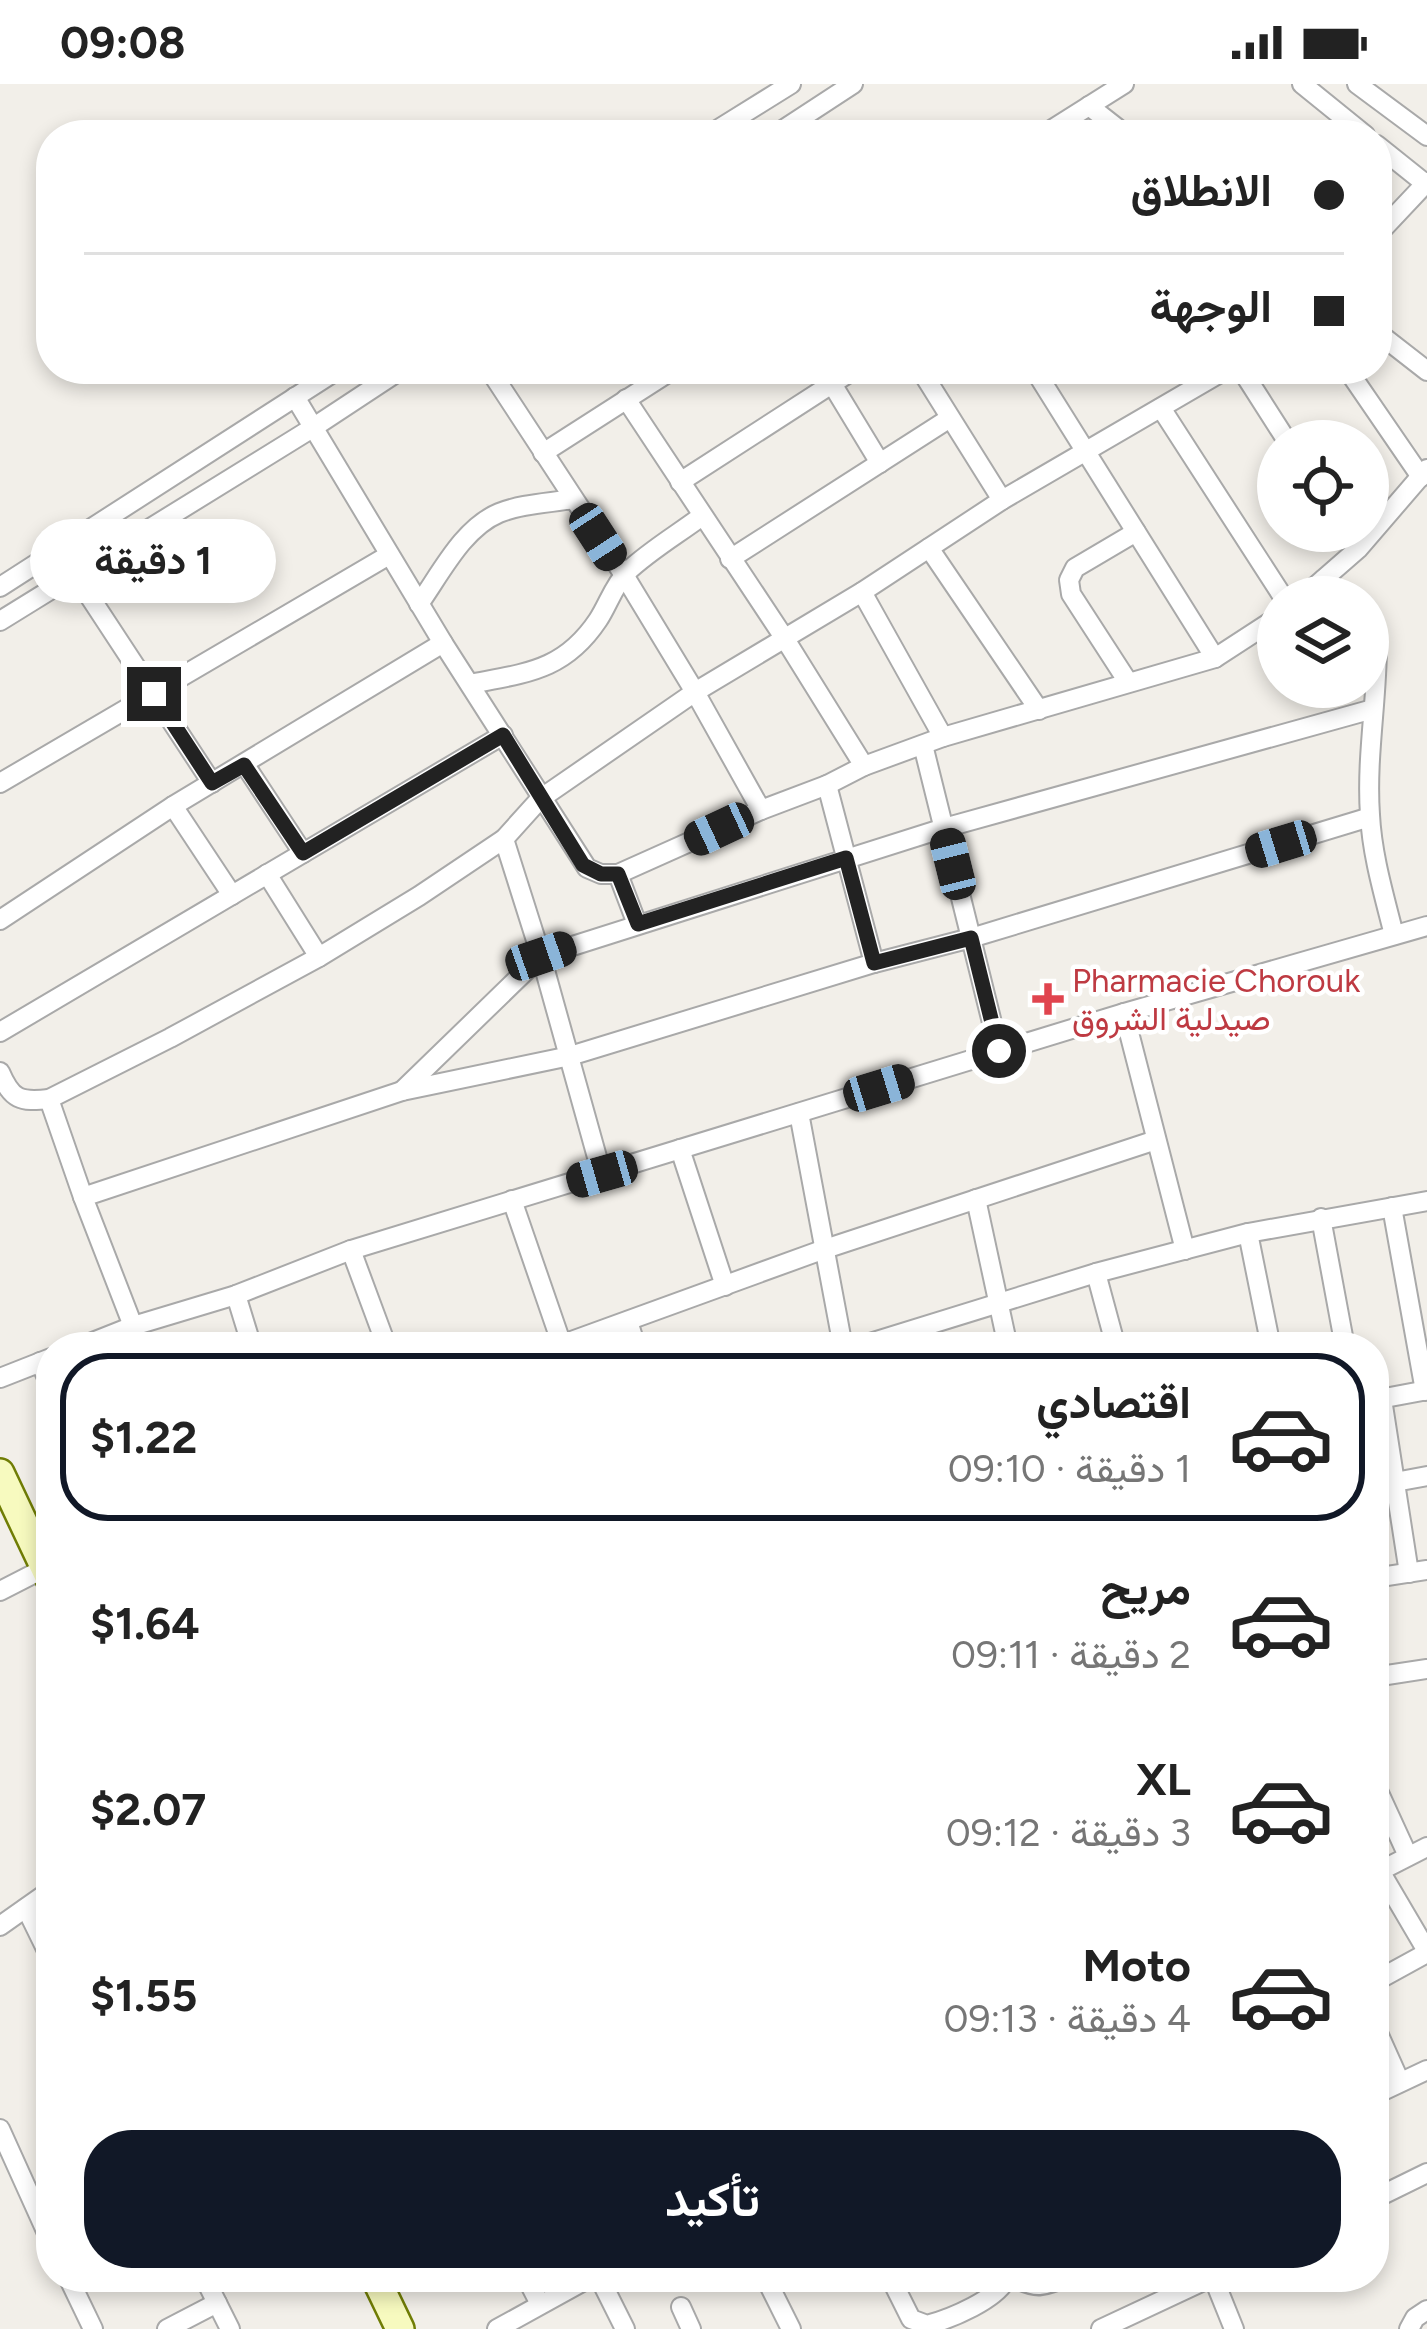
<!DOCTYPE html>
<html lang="ar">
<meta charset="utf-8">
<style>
:root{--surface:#fff;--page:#f6f6f6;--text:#222;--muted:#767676;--line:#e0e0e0;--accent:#111827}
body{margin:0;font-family:Figtree,Vazirmatn,sans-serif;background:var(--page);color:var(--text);direction:rtl;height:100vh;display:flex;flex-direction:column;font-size:45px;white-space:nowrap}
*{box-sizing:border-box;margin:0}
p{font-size:39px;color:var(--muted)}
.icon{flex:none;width:66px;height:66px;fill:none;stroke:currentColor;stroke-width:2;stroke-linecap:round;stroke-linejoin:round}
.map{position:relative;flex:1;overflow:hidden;direction:ltr}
.panel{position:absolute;left:36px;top:1248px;width:1353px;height:960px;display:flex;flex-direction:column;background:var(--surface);border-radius:48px;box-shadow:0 6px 18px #0003;direction:rtl}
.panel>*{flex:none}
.hud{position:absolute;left:36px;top:36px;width:1356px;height:264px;border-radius:48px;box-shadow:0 6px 18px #0003;direction:rtl;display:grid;align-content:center;height:264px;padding:0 48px;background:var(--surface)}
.tools{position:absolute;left:1257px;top:336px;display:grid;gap:24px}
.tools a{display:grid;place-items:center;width:132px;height:132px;border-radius:50%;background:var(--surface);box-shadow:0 6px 18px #0003;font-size:60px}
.end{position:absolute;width:54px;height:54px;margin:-27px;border:15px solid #222;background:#fff;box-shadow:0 0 0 6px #fff}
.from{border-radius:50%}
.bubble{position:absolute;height:84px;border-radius:42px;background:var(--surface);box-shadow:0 6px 18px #0003;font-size:39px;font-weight:700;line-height:84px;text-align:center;direction:rtl}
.car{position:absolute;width:36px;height:72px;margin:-36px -18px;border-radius:15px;box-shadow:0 0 9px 3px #0007;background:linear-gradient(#222 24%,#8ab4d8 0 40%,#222 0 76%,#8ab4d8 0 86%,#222 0)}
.hud b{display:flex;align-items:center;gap:42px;height:114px;font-size:45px}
.hud b+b{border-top:3px solid var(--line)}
.hud i{width:30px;height:30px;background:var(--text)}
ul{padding:21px 0 0;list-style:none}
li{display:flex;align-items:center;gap:36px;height:168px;margin:0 24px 18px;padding:0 24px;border:6px solid transparent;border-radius:48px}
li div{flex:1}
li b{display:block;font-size:45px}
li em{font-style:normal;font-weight:700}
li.selected{border-color:var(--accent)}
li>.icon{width:108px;height:108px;stroke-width:1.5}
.button{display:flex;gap:24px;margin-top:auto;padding:24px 48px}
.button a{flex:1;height:138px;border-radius:48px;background:var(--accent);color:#fff;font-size:48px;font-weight:700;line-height:138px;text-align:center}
.status{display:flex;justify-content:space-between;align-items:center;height:84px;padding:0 60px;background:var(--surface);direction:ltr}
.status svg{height:33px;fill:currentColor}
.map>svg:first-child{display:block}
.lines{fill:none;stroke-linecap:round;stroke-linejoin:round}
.service-casing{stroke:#a9a9a9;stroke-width:14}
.minor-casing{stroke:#a9a9a9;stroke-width:22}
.secondary-casing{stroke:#707d05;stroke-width:32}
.service{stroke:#fff;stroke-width:9}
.minor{stroke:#fff;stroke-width:18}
.secondary{stroke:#f7fabf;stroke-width:27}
.route{stroke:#222;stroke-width:15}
.health-dot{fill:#e0444e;stroke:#fff;stroke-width:4.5}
.labels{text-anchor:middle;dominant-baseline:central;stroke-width:9;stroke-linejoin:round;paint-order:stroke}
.health-label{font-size:33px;fill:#be3a42;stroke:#fff;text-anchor:start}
</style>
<div class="status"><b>09:08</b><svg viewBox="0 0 49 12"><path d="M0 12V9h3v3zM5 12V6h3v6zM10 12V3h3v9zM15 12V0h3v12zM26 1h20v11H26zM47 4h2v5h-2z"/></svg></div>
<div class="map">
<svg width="1427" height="2245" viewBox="0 0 1427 2245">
<rect width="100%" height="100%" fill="#f2efe9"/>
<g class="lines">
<defs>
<path id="service" d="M1008,2195C1038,2212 1046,2206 1075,2193"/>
<g id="minor">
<polyline points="1302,0 1365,51"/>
<polyline points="1357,0 1427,52"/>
<polyline points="1089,22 1126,51"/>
<polyline points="709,51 791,0"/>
<polyline points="775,51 853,0"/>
<polyline points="1043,51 1124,0"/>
<polyline points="1377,61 1427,101"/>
<polyline points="1377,151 1427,98"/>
<polyline points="1377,248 1427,287"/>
<polyline points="489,285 624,491 695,608 761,726 827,701 864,682 943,653 1215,574 1278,533"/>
<polyline points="823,285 880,379"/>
<polyline points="920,285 1002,416"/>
<polyline points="1034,285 1215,574"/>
<polyline points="1241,285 1287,357"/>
<polyline points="1347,285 1421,393"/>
<polyline points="295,313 443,559 587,784 601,790 618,790 761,726"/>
<polyline points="626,315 785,555 864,682"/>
<polyline points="1161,324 1283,513"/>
<polyline points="543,369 674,285"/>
<polyline points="680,398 855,285"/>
<polyline points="929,464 1039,626"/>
<polyline points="59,466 212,699"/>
<polyline points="730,475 950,334"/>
<polyline points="1324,495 1340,513"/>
<polyline points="0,503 339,285"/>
<polyline points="862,508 943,653"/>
<polyline points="1303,513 1358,465 1427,385"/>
<path d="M419,520C441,489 463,444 499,429C521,420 549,419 573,415"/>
<polyline points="0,537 314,343 402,285"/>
<path d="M1368,543L1377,561C1377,618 1366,674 1370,731C1372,771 1384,811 1394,851"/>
<polyline points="1128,598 1071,510 1069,496 1075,484 1136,448"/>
<path d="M470,600C526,589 564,587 598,536C608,521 614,501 627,488C649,467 678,450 702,432"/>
<polyline points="923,661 971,854 1370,733"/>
<polyline points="245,681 303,769"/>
<polyline points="0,699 389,471"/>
<polyline points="827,701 874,879"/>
<polyline points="173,722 232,811"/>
<polyline points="504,755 541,872 602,1091"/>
<polyline points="267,790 319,873"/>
<polyline points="618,790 637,840"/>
<polyline points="0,836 173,722 443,559"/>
<polyline points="1124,929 1185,1166"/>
<polyline points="0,948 503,651"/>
<path d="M0,988C12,1016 20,1018 49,1015L170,954L319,873L419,812L504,755L540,715L695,608L862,508L1002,416L1227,285"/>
<polyline points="402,1007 541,872 944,744 1373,625"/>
<polyline points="49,1015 83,1113"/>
<polyline points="799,1029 843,1263"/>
<polyline points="680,1065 725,1202"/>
<polyline points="976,1115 1008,1263"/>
<polyline points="512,1116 562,1261"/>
<polyline points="1392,1123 1425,1307"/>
<polyline points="1321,1134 1345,1263"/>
<polyline points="1248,1149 1271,1263"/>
<polyline points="351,1166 387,1263"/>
<polyline points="1096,1189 1116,1263"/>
<polyline points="236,1211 252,1263"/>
<polyline points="628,1237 636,1263"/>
<polyline points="133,1242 83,1113 402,1007 570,972 874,879 971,854 999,967"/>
<polyline points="80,1263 133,1242 236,1211 351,1166 1124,929 1427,842"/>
<polyline points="555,1263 822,1166 1156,1056"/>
<polyline points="857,1263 1096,1189 1248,1149 1427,1117"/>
<polyline points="40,1278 51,1303"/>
<polyline points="0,1294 51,1274"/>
<polyline points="1382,1315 1409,1489"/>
<polyline points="1374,1316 1427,1306"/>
<polyline points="1395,1398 1427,1392"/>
<polyline points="1374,1494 1427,1486"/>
<polyline points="0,1507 45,1484"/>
<polyline points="1374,1593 1427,1585"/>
<polyline points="1374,1698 1408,1772"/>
<polyline points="1380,1787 1427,1867"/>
<polyline points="1374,1790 1427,1763"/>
<polyline points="26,1824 51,1875"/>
<polyline points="0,1842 51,1806"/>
<polyline points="1374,1898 1427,1869"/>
<polyline points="1374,1940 1400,1998"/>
<polyline points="1374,2011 1427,1986"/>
<polyline points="0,2045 51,2158"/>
<polyline points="1374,2115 1427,2089"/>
<polyline points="68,2193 93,2245"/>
<polyline points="204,2193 230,2245"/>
<polyline points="526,2193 540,2220"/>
<polyline points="599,2193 625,2245"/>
<polyline points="765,2193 791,2245"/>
<path d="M890,2193L911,2235L927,2241C950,2235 999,2215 1007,2193"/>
<polyline points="1213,2193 1234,2245"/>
<polyline points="681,2223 691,2245"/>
<polyline points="167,2245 217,2219"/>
<polyline points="497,2245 591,2193"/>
<polyline points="1101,2245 1212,2193"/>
<polyline points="1409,2245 1415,2234 1427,2226"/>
</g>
<g id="secondary">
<polyline points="0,1389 51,1497"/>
<polyline points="375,2193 400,2245"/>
</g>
</defs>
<use href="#service" class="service-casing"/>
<use href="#minor" class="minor-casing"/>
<use href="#secondary" class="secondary-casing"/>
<use href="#service" class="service"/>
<use href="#minor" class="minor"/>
<use href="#secondary" class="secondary"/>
</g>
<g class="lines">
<polyline class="route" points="154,610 212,699 244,681 303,769 503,651 583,781 601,790 618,790 638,840 846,774 874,879 971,854 999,967"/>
</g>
<path class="health-dot" d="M1042 897h12v12h12v12h-12v12h-12v-12h-12v-12h12z"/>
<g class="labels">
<g class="health-label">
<text x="1072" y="896">Pharmacie Chorouk<tspan x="1072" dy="38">صيدلية الشروق</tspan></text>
</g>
</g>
</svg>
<div class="tools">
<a><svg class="icon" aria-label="locate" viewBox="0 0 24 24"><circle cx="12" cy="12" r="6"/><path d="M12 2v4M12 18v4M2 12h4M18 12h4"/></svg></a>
<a><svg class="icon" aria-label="layers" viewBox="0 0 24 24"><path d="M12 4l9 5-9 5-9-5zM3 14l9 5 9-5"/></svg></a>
</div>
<i class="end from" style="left:999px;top:967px"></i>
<i class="end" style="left:154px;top:610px"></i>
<div class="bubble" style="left:30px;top:435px;width:246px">1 دقيقة</div>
<i class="car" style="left:598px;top:453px;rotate:147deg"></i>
<i class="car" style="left:719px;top:745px;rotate:245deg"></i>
<i class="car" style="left:1281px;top:760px;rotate:253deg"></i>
<i class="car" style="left:953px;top:780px;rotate:346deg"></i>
<i class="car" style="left:541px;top:872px;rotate:71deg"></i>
<i class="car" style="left:879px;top:1004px;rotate:73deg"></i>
<i class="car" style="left:602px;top:1090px;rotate:254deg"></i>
<div class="hud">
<b><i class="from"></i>الانطلاق</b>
<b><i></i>الوجهة</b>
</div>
<section class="panel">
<ul>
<li class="selected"><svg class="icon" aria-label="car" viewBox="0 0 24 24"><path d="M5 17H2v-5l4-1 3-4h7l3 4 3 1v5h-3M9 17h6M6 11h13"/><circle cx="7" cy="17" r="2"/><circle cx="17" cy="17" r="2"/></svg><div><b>اقتصادي</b><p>1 دقيقة · 09:10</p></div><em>$1.22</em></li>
<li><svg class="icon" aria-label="car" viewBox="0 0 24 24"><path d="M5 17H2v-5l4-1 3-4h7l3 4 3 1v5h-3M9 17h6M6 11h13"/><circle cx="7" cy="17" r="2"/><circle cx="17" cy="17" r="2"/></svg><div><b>مريح</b><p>2 دقيقة · 09:11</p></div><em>$1.64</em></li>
<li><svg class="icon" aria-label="car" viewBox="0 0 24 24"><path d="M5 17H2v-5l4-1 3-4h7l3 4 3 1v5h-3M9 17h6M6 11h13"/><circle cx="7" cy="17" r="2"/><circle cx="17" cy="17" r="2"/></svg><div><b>XL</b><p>3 دقيقة · 09:12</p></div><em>$2.07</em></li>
<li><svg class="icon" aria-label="car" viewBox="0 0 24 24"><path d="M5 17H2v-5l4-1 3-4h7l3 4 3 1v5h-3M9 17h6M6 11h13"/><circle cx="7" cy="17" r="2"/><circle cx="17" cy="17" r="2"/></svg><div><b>Moto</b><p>4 دقيقة · 09:13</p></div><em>$1.55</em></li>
</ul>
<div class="button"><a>تأكيد</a></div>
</section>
</div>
